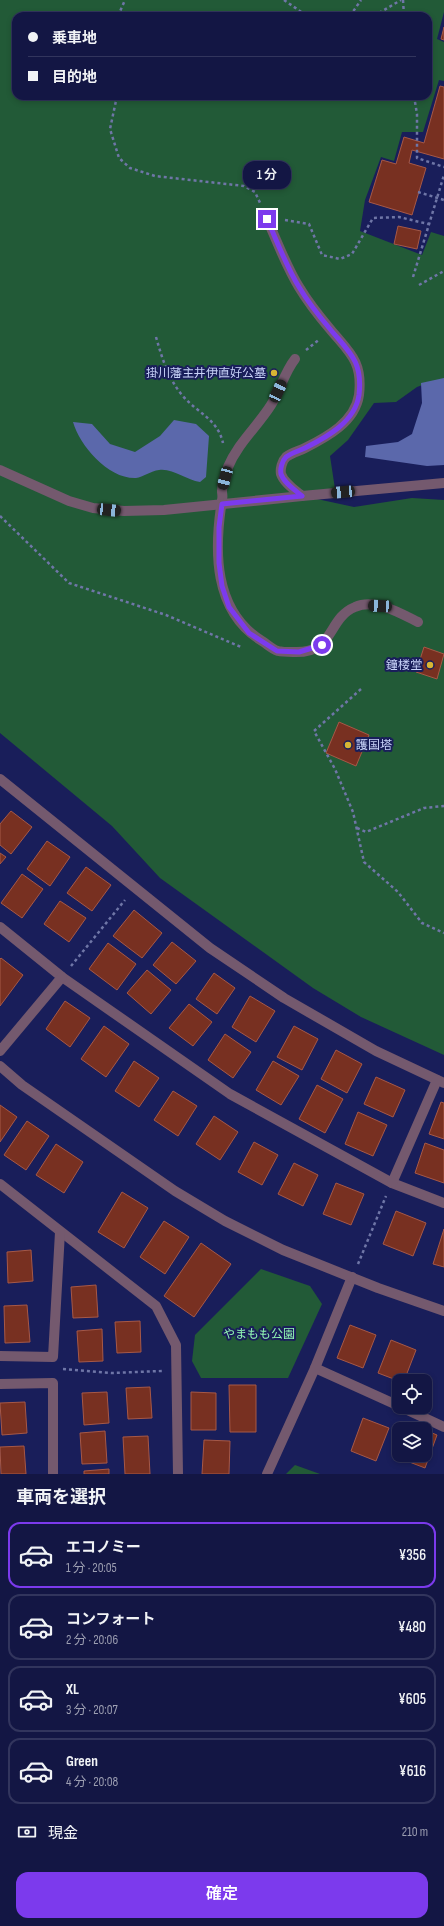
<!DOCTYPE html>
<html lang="ja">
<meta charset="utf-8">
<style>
:root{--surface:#131644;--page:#20234f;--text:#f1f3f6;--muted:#9d9fb2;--line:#32355d;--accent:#7c3aed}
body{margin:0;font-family:"Sofia Sans Condensed","Noto Sans JP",sans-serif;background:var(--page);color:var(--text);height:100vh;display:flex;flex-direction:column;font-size:15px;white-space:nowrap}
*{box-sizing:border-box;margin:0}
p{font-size:13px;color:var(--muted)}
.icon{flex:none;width:22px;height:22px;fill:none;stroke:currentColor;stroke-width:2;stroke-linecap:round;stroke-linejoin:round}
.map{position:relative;height:1474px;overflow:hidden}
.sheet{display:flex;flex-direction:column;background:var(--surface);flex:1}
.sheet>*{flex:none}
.guide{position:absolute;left:12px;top:12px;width:420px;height:88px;border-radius:12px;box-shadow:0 2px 6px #0003,0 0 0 1px var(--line);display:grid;align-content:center;height:88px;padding:0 16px;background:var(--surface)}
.fabs{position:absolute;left:392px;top:1374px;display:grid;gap:8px}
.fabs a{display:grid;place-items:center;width:40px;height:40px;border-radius:8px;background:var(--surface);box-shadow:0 2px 6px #0003,0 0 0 1px var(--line);font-size:20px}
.end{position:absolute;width:18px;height:18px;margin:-9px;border:5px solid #7c3aed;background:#fff;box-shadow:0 0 0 2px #fff}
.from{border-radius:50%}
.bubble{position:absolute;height:28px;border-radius:12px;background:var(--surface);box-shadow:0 2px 6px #0003,0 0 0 1px var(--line);font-size:13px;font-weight:600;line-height:28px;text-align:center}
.car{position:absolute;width:12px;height:24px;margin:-12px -6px;border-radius:5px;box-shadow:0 0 3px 1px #0007;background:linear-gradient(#222 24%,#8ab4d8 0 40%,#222 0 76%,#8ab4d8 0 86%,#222 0)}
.guide b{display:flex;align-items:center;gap:14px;height:38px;font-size:15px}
.guide b+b{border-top:1px solid var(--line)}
.guide i{width:10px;height:10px;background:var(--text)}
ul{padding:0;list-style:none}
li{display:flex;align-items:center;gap:12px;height:66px;margin:0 8px 6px;padding:0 8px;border:2px solid var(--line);border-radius:12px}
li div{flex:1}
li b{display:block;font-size:15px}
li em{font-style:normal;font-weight:600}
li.active{border-color:var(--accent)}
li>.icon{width:36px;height:36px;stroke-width:1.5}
h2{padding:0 16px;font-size:18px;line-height:48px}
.pay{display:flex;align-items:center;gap:10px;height:44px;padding:0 16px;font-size:15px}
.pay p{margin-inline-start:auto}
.action{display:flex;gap:8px;margin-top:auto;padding:8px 16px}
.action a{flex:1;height:46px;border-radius:12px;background:var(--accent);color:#fff;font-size:16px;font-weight:600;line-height:46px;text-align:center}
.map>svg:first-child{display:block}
.green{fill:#225a37;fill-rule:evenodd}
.water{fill:#5b68ab}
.building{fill:#783021;stroke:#a65847}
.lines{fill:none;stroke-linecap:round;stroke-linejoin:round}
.path{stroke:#6f76a7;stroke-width:2.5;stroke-dasharray:3 3;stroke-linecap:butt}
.minor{stroke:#74596e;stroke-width:10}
.tertiary{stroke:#74596e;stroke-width:10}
.route{stroke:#7c3aed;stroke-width:5}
.poi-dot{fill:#d7b534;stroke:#191e5a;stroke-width:1.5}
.labels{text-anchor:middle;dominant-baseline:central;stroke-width:4;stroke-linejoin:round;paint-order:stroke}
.poi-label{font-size:12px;fill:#c8d2f8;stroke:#191e5a;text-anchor:end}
.park-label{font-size:12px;fill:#92f8b3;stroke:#191e5a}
</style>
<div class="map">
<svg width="444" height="1474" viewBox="0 0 444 1474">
<rect width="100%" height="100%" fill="#191e5a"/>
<g class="green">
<path d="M0,0H444V12L437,39L444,42V81L439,80L423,132H402L394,161L381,157L365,200L360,231L422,255L431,232L444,236V384H425L417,387L396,402L374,403L348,440L330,456L335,489L303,496L354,507L412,498L444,500V1055L361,1017L313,988L160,878L112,826L0,733ZM16,16H428V96H16Z"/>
<polygon points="261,1269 310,1286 322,1304 288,1378 201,1378 192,1361 195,1335"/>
<polygon points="295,1465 320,1474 286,1474"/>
</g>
<g class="water">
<polygon points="444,378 444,465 427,466 365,457 366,446 398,442 412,434 422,403 421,383"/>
<path d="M174,420L196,424L209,436L206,477L200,482C186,480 173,468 159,470C151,471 143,477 136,478C108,479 80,446 73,422L92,424L110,444L135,452L160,436Z"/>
</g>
<g class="building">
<polygon points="444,27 444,40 441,39"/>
<polygon points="440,86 444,87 444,159 412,150 409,163 426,168 412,215 369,202 382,160 396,164 404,137 424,143"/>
<polygon points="398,226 421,231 417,249 394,244"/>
<polygon points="424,647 444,654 437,679 416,672"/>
<polygon points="339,722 369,735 356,766 326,753"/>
<polygon points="11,811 32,827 11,854 0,845 0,824"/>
<polygon points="47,841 70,857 50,886 27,869"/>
<polygon points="0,853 6,857 0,864"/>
<polygon points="86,867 111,885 92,911 67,893"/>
<polygon points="22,874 43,889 22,918 1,903"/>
<polygon points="60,901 86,918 69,942 44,924"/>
<polygon points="134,910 162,933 142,958 113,936"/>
<polygon points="172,942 196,961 176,984 153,965"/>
<polygon points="108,943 136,964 117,990 89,969"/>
<polygon points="1,958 23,975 0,1006 0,959"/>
<polygon points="147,970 171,990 151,1014 127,993"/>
<polygon points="214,973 235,988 217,1014 196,999"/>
<polygon points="250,996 275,1011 256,1042 232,1027"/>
<polygon points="65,1001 90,1018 70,1047 46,1029"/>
<polygon points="189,1004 212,1022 193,1046 169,1028"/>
<polygon points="104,1026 129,1044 106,1077 81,1059"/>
<polygon points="294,1026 318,1039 302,1070 277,1057"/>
<polygon points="225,1034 251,1052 233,1078 208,1060"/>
<polygon points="336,1050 362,1064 347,1093 321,1079"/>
<polygon points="134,1061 159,1078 139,1107 115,1091"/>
<polygon points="273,1061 299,1076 281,1105 256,1090"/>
<polygon points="376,1077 405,1090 393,1117 364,1104"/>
<polygon points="317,1085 343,1099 325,1133 299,1119"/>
<polygon points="173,1091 197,1106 178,1136 154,1120"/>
<polygon points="441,1102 444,1103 444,1139 429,1134"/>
<polygon points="0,1105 17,1117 0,1142"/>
<polygon points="358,1112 387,1125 373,1156 345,1144"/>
<polygon points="214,1116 238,1132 220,1160 196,1144"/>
<polygon points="27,1121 49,1136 26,1170 4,1155"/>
<polygon points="254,1142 278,1155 262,1185 238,1172"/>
<polygon points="425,1143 444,1150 444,1183 415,1173"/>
<polygon points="56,1144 83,1162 64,1193 36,1175"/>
<polygon points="294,1163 318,1175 303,1206 278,1194"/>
<polygon points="336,1183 364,1194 351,1225 323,1214"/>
<polygon points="122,1192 148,1208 124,1248 98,1232"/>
<polygon points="396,1211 426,1223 413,1256 383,1244"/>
<polygon points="164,1221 189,1237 165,1274 140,1257"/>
<polygon points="444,1229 444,1267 433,1264"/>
<polygon points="201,1243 231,1264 194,1317 164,1296"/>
<polygon points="31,1250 33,1281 8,1283 7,1252"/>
<polygon points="96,1285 98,1317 73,1318 71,1287"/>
<polygon points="27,1305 30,1342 5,1343 4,1306"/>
<polygon points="140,1321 141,1352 117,1353 115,1322"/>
<polygon points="350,1325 376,1335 363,1368 337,1358"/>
<polygon points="102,1329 103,1361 79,1362 77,1331"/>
<polygon points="391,1340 416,1350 404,1381 399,1381 378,1373"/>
<polygon points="229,1385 256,1385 256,1432 230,1432"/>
<polygon points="150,1387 152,1418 128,1419 126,1388"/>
<polygon points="107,1392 109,1423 84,1425 82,1393"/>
<polygon points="191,1392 216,1393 216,1430 191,1430"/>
<polygon points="25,1402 27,1433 2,1435 0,1403"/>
<polygon points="363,1418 389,1428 376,1461 351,1451"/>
<polygon points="412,1425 423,1429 410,1429"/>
<polygon points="425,1430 437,1435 425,1468 399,1458 400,1455 425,1455"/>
<polygon points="105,1431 107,1463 82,1464 80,1433"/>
<polygon points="148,1436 150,1474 125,1474 123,1437"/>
<polygon points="204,1440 230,1441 229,1474 202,1474"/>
<polygon points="24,1446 26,1474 1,1474 0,1447"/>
<polygon points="109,1469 109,1474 84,1474 84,1471"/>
</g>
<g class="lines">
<g class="path">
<polyline points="284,0 307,16"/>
<polyline points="403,0 404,16"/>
<polyline points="118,16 125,0"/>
<polyline points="350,16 361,0"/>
<polyline points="374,16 401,0"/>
<polyline points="117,96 110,129 119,158 130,168 155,176 244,186 255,192 261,205"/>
<polyline points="414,96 417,114 417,158 444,167"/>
<polyline points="418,192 444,200"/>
<polyline points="285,220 309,224 322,255 340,259 352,254 373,218 399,217 428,224"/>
<polyline points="413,277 444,175"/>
<polyline points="419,285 444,271"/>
<path d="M156,337C162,358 168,378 182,395C198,414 217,418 223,443"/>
<polyline points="306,350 320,339"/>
<polyline points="0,516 69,583 166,615 241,647"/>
<polyline points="361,689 314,731 335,769 353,812 364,862 398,892 422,923 444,933"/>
<polyline points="357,828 366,832 424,808 444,806"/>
<polyline points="71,966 125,900"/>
<polyline points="358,1264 386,1196"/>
<polyline points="63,1369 111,1373 162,1371"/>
</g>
<g class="minor">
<path d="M267,219C277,241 286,266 299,287C308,302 319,316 330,329C349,352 363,361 359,395C355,422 327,437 305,448C299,451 291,453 286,457C282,461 280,469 281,474C284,483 295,490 302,496L444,483"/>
<path d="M295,359C284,373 280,391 271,405C257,427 238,443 228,467C226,474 222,484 222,491C222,494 223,496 222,500C214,550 213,611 262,641C267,644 272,649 278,651C282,652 288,652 293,652C336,654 326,619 355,607C375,598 400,613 418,622"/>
<polyline points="0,470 69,501 93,508 124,511 164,510 302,496"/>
<polyline points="0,779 210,948 284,998 376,1051 444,1083"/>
<polyline points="0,927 62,977 230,1094 392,1183 444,1203"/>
<polyline points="0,1051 62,977"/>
<polyline points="392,1183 437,1080"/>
<polyline points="0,1184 156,1306 176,1345 178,1474"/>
<polyline points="0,1356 53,1357 60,1232"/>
<polyline points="315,1368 399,1406"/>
<polyline points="0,1384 53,1383 53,1474"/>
<polyline points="401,1407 444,1427"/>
<polyline points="267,1474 315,1368 352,1277"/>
</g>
<polyline class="tertiary" points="0,1066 22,1085 175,1191 225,1221 283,1250 378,1288 444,1311"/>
</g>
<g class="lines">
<path class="route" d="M267,219C277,241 286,266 299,287C308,302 319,316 330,329C349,352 363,361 359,395C355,422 327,437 305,448C299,451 291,453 286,457C282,461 280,469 281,474C284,483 295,490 302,496L222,504L219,527V563L222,586L229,607L249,633L277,651L299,652L322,645"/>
</g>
<g class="poi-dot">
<circle cx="274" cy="373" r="4"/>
<circle cx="430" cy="665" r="4"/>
<circle cx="348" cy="745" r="4"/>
</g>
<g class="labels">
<g class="poi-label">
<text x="266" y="373">掛川藩主井伊直好公墓</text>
<text x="422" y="665">鐘楼堂</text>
<text x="356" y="745" text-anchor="start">護国塔</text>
</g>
<g class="park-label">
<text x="259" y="1334">やまもも公園</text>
</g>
</g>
</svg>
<div class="fabs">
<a><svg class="icon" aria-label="locate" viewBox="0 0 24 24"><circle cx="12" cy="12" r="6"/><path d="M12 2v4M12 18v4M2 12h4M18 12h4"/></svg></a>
<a><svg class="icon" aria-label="layers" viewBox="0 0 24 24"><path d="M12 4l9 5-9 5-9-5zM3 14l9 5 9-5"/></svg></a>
</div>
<i class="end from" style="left:322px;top:645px"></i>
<i class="end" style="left:267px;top:219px"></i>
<div class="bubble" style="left:243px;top:161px;width:48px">1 分</div>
<i class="car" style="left:278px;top:391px;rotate:25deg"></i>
<i class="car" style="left:225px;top:478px;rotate:195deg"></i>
<i class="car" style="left:343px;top:492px;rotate:265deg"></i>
<i class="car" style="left:109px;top:510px;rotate:96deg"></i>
<i class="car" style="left:380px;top:606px;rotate:273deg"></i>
<div class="guide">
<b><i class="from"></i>乗車地</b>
<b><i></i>目的地</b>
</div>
</div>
<section class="sheet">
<h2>車両を選択</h2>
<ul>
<li class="active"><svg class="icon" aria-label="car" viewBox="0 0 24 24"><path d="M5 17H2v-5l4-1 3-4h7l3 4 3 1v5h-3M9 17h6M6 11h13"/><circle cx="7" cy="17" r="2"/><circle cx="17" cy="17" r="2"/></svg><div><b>エコノミー</b><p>1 分 · 20:05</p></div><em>¥356</em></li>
<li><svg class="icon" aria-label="car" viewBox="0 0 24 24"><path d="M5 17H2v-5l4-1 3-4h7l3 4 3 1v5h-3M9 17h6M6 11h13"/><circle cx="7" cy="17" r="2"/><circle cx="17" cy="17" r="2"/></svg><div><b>コンフォート</b><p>2 分 · 20:06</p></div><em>¥480</em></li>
<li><svg class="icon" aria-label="car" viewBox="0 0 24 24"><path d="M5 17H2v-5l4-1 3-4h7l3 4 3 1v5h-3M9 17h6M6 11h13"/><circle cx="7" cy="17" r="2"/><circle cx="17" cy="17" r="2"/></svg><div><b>XL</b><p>3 分 · 20:07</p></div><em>¥605</em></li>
<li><svg class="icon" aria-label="car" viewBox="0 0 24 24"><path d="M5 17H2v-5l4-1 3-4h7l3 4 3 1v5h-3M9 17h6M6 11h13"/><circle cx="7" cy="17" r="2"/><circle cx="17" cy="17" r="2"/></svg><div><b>Green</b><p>4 分 · 20:08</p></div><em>¥616</em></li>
</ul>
<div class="pay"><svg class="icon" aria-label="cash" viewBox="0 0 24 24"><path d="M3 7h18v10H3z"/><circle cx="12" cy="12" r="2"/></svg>現金<p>210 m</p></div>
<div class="action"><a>確定</a></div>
</section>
